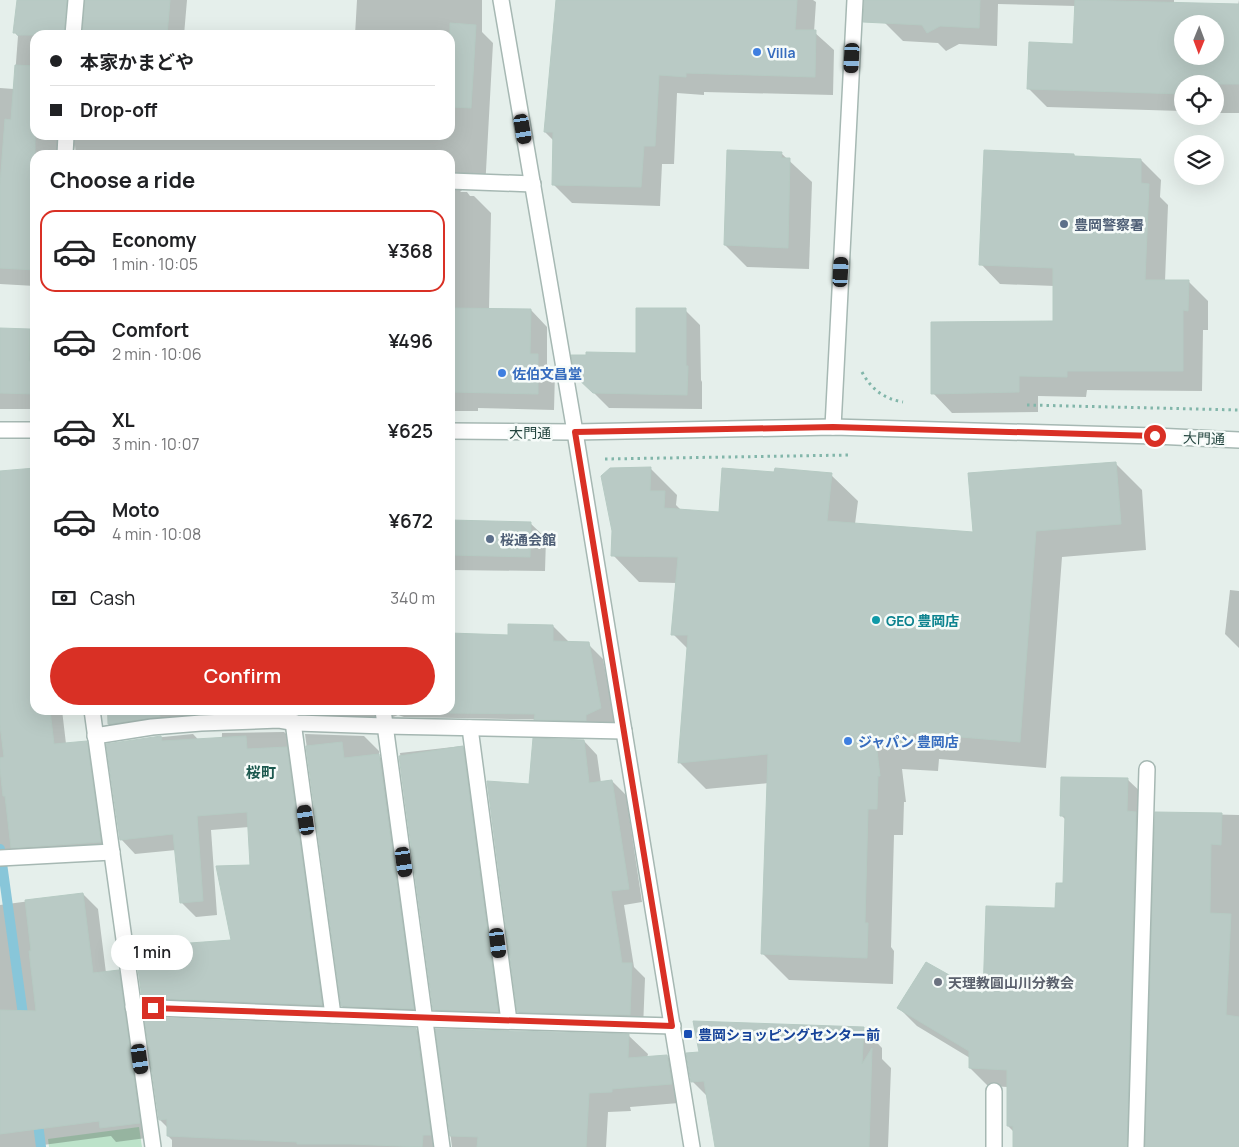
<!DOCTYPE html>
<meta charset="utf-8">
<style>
:root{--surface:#fff;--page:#f6f6f6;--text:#202124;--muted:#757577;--line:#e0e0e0;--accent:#d93025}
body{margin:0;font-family:Manrope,"Noto Sans JP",sans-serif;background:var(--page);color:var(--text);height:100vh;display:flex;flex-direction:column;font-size:19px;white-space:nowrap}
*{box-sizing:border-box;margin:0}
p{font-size:16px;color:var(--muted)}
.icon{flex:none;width:28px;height:28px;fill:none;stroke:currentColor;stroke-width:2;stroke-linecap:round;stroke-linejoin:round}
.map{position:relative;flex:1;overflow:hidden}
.side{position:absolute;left:30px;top:150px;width:425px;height:565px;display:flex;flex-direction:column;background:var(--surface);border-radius:15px;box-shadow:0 5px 20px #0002}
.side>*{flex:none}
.banner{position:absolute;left:30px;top:30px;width:425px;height:110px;border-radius:15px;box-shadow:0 5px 20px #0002;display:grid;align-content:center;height:110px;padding:0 20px;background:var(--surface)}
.needle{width:32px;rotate:181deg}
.tools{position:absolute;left:1174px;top:15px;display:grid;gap:10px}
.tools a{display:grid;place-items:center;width:50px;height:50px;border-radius:50%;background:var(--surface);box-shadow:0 5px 20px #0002;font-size:25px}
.end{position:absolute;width:22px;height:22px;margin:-11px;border:6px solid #d93025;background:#fff;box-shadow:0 0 0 2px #fff}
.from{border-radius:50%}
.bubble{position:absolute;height:35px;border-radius:18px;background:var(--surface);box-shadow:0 5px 20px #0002;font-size:16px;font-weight:600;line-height:35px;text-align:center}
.car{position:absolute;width:15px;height:30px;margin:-15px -8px;border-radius:6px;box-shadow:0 0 4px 1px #0007;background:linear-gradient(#222 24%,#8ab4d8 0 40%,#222 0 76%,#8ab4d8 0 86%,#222 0)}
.banner b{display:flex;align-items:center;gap:18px;height:48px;font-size:19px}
.banner b+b{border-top:1px solid var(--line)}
.banner i{width:12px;height:12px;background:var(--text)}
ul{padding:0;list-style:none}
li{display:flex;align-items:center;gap:15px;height:82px;margin:0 10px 8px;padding:0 10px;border:2px solid transparent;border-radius:15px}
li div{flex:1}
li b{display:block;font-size:19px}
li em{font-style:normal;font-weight:600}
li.active{border-color:var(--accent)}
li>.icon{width:45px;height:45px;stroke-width:1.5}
h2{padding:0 20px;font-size:22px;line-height:60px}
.pay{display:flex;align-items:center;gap:12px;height:55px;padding:0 20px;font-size:19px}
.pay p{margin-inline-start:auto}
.button{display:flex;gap:10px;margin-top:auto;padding:10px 20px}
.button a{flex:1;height:58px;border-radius:30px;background:var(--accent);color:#fff;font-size:20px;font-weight:600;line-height:58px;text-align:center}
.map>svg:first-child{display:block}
.green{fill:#bce2c9}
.shadow{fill:#0003;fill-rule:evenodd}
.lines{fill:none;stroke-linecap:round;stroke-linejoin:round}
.stream{stroke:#88c6d9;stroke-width:10}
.building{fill:#b9cac5;stroke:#b6cac3;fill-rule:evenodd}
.minor-casing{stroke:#a6b8b3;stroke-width:18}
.tertiary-casing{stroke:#a6b8b3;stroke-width:18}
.path{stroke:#82b6aa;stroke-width:3;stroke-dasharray:2.5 4;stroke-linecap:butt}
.minor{stroke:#fff;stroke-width:15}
.tertiary{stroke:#fff;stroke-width:15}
.route{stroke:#d93025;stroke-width:6}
.shop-dot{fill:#3f7fe0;stroke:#f6fbf9;stroke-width:2}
.service-dot{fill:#5c6f8a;stroke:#f6fbf9;stroke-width:2}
.culture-dot{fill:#0f9aa8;stroke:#f6fbf9;stroke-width:2}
.worship-dot{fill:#6b7280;stroke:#f6fbf9;stroke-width:2}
.transit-dot{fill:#1a4fb4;stroke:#f6fbf9;stroke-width:2}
.labels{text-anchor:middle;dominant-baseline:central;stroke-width:5;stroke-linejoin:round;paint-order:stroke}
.shop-label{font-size:14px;font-weight:bold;fill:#366cbe;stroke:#f6fbf9;text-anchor:start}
.service-label{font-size:14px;font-weight:bold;fill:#4e5e75;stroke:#f6fbf9;text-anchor:start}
.street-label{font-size:14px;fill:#21433d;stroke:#f6fbf9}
.culture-label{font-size:14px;font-weight:bold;fill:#0d838f;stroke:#f6fbf9;text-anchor:start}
.worship-label{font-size:14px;font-weight:bold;fill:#5b616d;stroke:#f6fbf9;text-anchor:start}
.transit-label{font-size:14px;font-weight:bold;fill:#164399;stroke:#f6fbf9;text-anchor:start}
.neighbourhood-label{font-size:15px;font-weight:bold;fill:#1b584e;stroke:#f6fbf9}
</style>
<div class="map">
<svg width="1239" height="1147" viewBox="0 0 1239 1147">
<rect width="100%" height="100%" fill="#e5efeb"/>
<polygon class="green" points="139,1127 142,1147 49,1147 48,1139"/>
<g class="shadow">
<polygon points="18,0 187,0 184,35 35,35 35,135 450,135 450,35 355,35 357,0 482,0 482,32 493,43 485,189 463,189 460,192 467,192 470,196 474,196 491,213 489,310 531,310 547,327 547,364 555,372 554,410 478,408 478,411 450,411 450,155 76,155 75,145 73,155 35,155 35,286 0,284 0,88 14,89 18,36 15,33"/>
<polygon points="557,0 813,0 816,2 814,32 834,50 833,95 704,92 704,95 677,93 674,164 662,164 660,206 572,203 553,184 554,141 545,132"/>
<path d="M886,0H1174V4L1238,6L1239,0V113H1215V84H1182V111L1047,107L1028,88L1074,46L1076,6L998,4L997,46L959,44L946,51L938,43L903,41L885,23ZM1182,24H1215V56H1182Z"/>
<polygon points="781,153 812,182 809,269 747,267 725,245"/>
<polygon points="1074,155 1076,158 1141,160 1161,180 1160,197 1168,205 1165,281 1188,281 1208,301 1208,330 1203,330 1202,391 1087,390 1086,397 1038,396 1038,412 952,413 933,393 1055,323 1055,286 1000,284 981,264"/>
<polygon points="685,310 700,325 701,380 702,382 702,409 609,408 576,375 638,354"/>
<polygon points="0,329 35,330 35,409 0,409"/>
<polygon points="1116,464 1142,490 1146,550 1062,557 1046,768 939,759 938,771 902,769 906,802 904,802 903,835 894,835 891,947 894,951 893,984 789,980 762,953 769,783 706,789 679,762 688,649 673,634 677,583 639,582 613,555 650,468 677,495 676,505 682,511 720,514 775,474 831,475 858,501 855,524 974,533"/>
<polygon points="35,470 35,710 62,710 66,744 86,742 101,756 115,856 0,856 0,472"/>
<polygon points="450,517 454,522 530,523 546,538 545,571 450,570"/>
<polygon points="1230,590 1239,591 1239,648 1225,634"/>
<polygon points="553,626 568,641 568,643 588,644 603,659 615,723 592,735 581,735 566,720 404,717 398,715 393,717 378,717 379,730 295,725 238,727 223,712 223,710 450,710 450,634 509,636"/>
<polygon points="107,710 203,710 205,728 166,732 122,738 108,724"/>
<polygon points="284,732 299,746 336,1019 157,1012 143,997 152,970 232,941 251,867 249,827 211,830 217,915 196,917 182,903 176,850 135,854 121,839 153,738 193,734 207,749 221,767 222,733"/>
<polygon points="305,734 364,736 379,751 379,756 394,770 428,1023 357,1021 342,1006"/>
<polygon points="584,741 597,755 601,783 612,781 626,795 642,902 624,905 634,967 645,978 643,1029 532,1026 518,1012 530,785"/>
<polygon points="462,746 477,761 512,1026 449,1024 434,1009 400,753"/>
<polygon points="1127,779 1146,797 1145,822 1156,833 1156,813 1239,815 1239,1147 1014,1147 1014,1132 1008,1126 1008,1087 988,1086 970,1068 970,1058 917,1026 899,1008 985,996 1056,909 1064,884 1066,820 1061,815"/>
<polygon points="83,894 98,909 106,973 118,971 133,986 154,1137 116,1142 111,1136 43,1145 43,1147 0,1147 0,905"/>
<polygon points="863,1028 882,1048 882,1059 891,1068 888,1147 716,1147 708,1097 692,1081"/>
<polygon points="416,1029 435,1048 448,1147 172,1147 172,1140 168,1136 168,1128 160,1120"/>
<polygon points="437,1030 628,1035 648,1054 647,1058 667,1056 686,1075 691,1102 630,1107 631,1111 608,1112 606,1147 452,1147"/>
</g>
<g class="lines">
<g class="stream">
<polyline points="0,849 24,1022"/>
<polyline points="37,1116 41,1147"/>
</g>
</g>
<g class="building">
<polygon points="17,0 67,0 64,35 17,35 17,33 13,33"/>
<polygon points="85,0 170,0 167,35 82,35"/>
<polygon points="556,0 797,0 795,30 816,30 815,77 686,73 686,77 659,75 655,146 644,146 641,187 552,185 553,132 544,132"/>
<polygon points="864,0 980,0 979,28 940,26 927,33 922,25 863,22"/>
<path d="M1075,0L1239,4V84H1182V94L1027,89L1029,42L1073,44ZM1182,24H1215V56H1182Z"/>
<polygon points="450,23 476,25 471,108 450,107"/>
<polygon points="15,65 35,66 35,270 0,268 0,185 5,119 11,120"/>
<polygon points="727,150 782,152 781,158 790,158 788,248 724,245"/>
<polygon points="984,150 1074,154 1074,156 1141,159 1141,183 1149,184 1145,280 1189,280 1188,311 1183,310 1183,371 1067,371 1067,377 1019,376 1019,392 931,394 931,322 1053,321 1053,268 979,265"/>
<polygon points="450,308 531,309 530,354 538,354 538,394 450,392"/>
<polygon points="636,308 686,308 686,366 688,366 687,395 593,393 575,376 571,355 586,355 586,352 636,353"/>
<polygon points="0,328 30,329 29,361 35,361 35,394 0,393"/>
<polygon points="1116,462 1121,524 1036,531 1020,742 913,733 912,745 876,743 880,776 878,776 877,809 868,809 865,923 868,923 867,958 761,954 768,754 678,763 688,635 671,635 678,557 611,556 612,531 601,476 610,468 651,467 650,491 665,491 664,508 719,512 722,468 774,472 775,468 832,473 827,521 973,532 968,473"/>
<polygon points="35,468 35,710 50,710 54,744 87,741 101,842 11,848 5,796 3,796 0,768 0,758 4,757 0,725 0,471"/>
<polygon points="450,520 531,522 530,557 450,555"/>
<polygon points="508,624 553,625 553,641 589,642 601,708 586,715 586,721 534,720 535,714 450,713 450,633 508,635"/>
<polygon points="108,710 159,710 160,717 108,724"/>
<polygon points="161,736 162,741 246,736 247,749 287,747 322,1005 142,998 138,969 151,969 149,946 231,940 216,866 250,865 247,812 197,816 203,901 180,903 173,834 120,840 106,744"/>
<polygon points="533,738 584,740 589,783 612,780 629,889 611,891 622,963 632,963 630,1015 517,1012 487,781 529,784"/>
<polygon points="342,742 344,758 379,754 414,1009 341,1006 306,746"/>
<polygon points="463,746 498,1012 433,1010 399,756"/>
<polygon points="1061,777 1128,778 1127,811 1136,812 1127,1147 1013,1147 1013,1126 1007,1126 1007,1070 969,1068 969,1051 897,1008 926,962 983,994 986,906 1055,908 1056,883 1063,883 1065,816 1060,816"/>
<polygon points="1155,812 1222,813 1221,845 1211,844 1210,913 1231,914 1226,1015 1239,1017 1239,1147 1145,1147"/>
<polygon points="83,893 93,973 119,970 140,1123 100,1128 99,1121 0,1134 0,1010 36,1011 29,951 31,951 25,900"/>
<polygon points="144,1017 416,1028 431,1135 423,1135 422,1147 351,1144 297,1144 297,1142 167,1136 167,1119 159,1120"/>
<polygon points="693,1021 864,1027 862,1064 872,1048 869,1147 715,1147 704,1081 691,1082 686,1053 699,1052"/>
<polygon points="435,1029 629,1034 628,1058 667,1055 672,1084 612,1089 612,1092 589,1093 586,1147 477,1147 478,1137 450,1136"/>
</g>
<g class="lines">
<defs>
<g id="minor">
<polyline points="501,0 575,432 692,1147"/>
<polyline points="73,35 76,0"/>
<polyline points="65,155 66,135"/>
<polyline points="450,181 533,184"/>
<polyline points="92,710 153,1147"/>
<polyline points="383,710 442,1147"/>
<polyline points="293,722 333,1015"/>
<polyline points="470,728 509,1021"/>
<polyline points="95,736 152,727 201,723 279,720 297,723 385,726 624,731"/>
<polyline points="0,858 112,852"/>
<polyline points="133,1007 425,1019 673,1026"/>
<polyline points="994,1147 994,1091"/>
<polyline points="1136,1147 1147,769"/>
</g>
<g id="tertiary">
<polyline points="833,427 855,0"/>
<polyline points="0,430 35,430"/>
<polyline points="450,431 575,432 833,427 1155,436 1239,440"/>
</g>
</defs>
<use href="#minor" class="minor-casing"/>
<use href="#tertiary" class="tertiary-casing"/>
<g class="path">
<path d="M862,372C871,389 884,399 903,402"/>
<polyline points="1027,405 1239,410"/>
<polyline points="605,459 851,455"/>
</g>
<use href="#minor" class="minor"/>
<use href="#tertiary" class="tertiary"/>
</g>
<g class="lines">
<polyline class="route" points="153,1008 672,1026 575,432 833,427 1155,436"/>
</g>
<g class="shop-dot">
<circle cx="757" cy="52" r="5"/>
<circle cx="502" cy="373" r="5"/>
<circle cx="848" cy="741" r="5"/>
</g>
<g class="service-dot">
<circle cx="1064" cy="224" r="5"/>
<circle cx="490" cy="539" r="5"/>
</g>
<circle class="culture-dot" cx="876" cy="620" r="5"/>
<circle class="worship-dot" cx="938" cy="982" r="5"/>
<rect class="transit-dot" x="683" y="1029" width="10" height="10" rx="2.5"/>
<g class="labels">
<g class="shop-label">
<text x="767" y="52">Villa</text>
<text x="512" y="373">佐伯文昌堂</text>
<text x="858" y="741">ジャパン 豊岡店</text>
</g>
<g class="service-label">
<text x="1074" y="224">豊岡警察署</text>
<text x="500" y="539">桜通会館</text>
</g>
<g class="street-label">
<text x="530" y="432">大門通</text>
<text transform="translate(1204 438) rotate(2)">大門通</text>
</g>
<g class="culture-label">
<text x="886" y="620">GEO 豊岡店</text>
</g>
<g class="worship-label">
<text x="948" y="982">天理教圓山川分教会</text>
</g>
<g class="transit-label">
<text x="698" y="1034">豊岡ショッピングセンター前</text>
</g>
<g class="neighbourhood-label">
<text x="261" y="772">桜町</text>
</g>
</g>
</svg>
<div class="tools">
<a><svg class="needle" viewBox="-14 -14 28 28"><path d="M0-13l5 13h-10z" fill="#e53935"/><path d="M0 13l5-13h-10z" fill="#757577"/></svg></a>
<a><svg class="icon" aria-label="locate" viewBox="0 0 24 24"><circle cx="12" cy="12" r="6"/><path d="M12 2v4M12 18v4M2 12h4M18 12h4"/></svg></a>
<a><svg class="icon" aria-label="layers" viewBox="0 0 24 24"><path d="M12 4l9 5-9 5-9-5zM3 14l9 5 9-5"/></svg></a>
</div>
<i class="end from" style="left:1155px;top:436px"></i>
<i class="end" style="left:153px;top:1008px"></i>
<div class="bubble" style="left:111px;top:935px;width:82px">1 min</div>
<i class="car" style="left:852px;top:58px;rotate:183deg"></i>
<i class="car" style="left:523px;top:129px;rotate:170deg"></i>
<i class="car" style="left:841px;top:272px;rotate:3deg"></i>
<i class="car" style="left:306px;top:820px;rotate:352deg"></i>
<i class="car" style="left:404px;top:862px;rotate:172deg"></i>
<i class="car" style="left:498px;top:943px;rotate:173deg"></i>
<i class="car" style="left:140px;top:1059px;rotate:172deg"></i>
<div class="banner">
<b><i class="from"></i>本家かまどや</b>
<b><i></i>Drop-off</b>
</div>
<section class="side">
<h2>Choose a ride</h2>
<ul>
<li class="active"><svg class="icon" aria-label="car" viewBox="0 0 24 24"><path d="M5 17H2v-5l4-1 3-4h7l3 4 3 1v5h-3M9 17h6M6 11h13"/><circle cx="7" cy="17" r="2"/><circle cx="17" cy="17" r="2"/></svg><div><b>Economy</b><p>1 min · 10:05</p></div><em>¥368</em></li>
<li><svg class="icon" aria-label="car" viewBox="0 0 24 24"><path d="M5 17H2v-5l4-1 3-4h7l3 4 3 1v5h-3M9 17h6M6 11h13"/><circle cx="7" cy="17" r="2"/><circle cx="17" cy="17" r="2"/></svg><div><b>Comfort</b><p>2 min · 10:06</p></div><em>¥496</em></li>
<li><svg class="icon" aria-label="car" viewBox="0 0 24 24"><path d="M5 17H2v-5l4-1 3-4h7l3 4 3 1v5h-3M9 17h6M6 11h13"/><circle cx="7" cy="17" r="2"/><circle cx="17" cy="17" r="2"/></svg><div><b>XL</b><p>3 min · 10:07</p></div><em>¥625</em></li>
<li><svg class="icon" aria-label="car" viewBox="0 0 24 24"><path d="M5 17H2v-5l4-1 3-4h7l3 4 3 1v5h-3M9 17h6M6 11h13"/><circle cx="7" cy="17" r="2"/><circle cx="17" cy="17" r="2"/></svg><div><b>Moto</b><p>4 min · 10:08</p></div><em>¥672</em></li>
</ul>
<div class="pay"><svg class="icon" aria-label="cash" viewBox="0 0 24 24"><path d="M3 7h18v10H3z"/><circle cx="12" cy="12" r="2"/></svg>Cash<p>340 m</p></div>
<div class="button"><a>Confirm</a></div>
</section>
</div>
